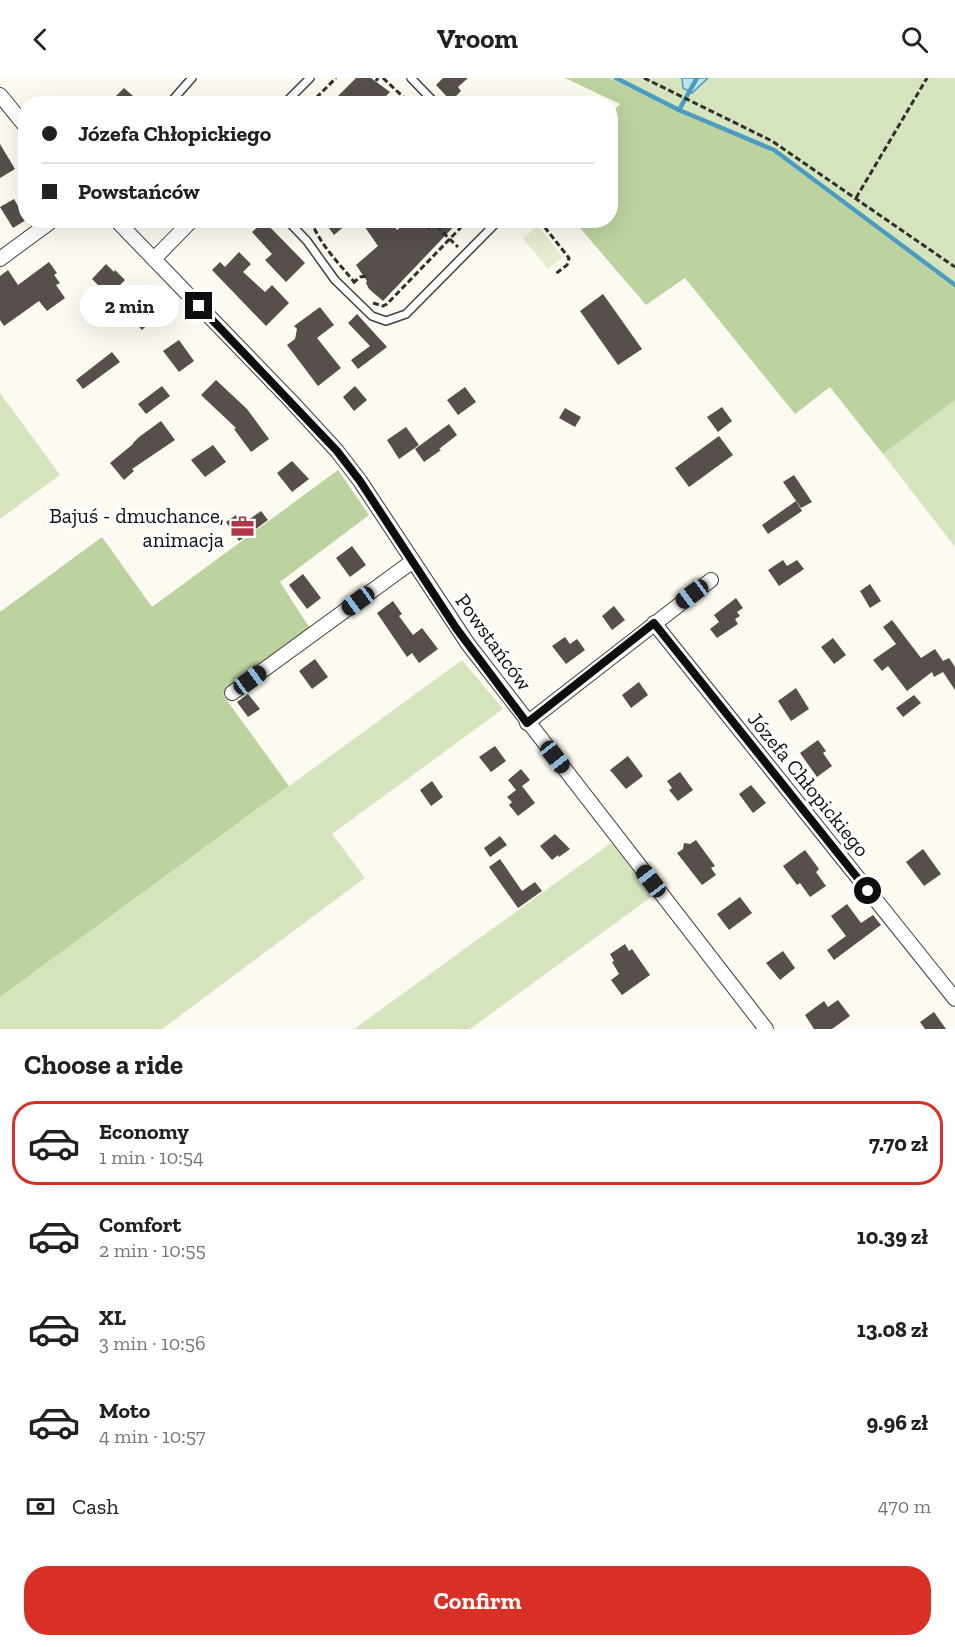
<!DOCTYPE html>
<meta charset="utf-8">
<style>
:root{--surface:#fff;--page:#f2f2f2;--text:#202124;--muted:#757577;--line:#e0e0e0;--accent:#d93025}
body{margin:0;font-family:"Zilla Slab",serif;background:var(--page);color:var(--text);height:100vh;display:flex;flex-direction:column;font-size:22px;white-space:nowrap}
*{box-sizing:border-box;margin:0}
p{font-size:20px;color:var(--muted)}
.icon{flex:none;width:33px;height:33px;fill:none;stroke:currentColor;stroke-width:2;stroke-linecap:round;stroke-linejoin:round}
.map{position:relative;height:951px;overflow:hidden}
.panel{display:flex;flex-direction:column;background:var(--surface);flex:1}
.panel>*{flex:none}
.hud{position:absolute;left:18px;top:18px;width:600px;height:132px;border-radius:24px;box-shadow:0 6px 24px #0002;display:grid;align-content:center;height:132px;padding:0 24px;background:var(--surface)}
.end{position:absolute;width:27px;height:27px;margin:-14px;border:8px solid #0e0e0e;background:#fff;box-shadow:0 0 0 3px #fff}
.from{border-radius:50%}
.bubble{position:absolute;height:42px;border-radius:21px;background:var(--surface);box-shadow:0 6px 24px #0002;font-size:20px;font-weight:700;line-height:42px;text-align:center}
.car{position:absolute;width:18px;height:36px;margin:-18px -9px;border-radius:8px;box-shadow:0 0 4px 2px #0007;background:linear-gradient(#222 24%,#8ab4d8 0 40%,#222 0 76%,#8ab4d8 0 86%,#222 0)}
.hud b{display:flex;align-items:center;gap:21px;height:57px;font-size:22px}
.hud b+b{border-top:2px solid var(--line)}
.hud i{width:15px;height:15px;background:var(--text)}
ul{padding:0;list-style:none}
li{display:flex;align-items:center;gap:18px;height:84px;margin:0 12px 9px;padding:0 12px;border:3px solid transparent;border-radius:24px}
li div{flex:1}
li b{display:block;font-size:22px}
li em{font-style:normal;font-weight:700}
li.active{border-color:var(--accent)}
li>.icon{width:54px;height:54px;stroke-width:1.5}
h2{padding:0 24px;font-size:27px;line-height:72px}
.pay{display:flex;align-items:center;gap:15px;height:66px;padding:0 24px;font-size:22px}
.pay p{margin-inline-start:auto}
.button{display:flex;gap:12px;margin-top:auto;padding:12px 24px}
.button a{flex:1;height:69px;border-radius:24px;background:var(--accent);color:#fff;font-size:24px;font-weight:700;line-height:69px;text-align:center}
header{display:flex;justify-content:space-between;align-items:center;height:78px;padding:0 24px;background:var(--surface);font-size:27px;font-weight:700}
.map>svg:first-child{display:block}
.green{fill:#d6e4be}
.forest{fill:#bcd39f}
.pitch{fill:#e6edcf}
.water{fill:#bce1ef;stroke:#4b9cbe;stroke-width:1.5}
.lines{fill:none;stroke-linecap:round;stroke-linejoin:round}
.stream{stroke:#4b9cbe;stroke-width:4.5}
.building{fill:#564f4c}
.lane-casing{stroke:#414141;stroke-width:10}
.street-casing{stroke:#414141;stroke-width:16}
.path{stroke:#303030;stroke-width:3;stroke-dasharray:6 3;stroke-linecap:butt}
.lane{stroke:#fff;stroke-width:7}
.street{stroke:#fff;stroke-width:14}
.route{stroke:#0e0e0e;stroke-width:8}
.labels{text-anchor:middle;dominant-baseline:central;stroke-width:6;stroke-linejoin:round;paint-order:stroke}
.poi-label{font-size:21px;fill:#0e0e0e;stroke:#fff;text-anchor:end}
.street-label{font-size:21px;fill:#0e0e0e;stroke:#fff}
</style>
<header><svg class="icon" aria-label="back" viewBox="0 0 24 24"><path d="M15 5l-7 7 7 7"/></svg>Vroom<svg class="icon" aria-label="search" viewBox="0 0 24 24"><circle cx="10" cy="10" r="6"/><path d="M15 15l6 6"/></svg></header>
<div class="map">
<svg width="955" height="951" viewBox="0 0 955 951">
<rect width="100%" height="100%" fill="#fdfaf1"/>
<g class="green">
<polygon points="565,0 682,0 683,10 692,15 708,0 955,0 955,210 774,75 635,12"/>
<polygon points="0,315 60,397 0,441"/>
<polygon points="955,322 955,469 883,376"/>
<polygon points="462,582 503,631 332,756 365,800 162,951 0,951 0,919"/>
<polygon points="611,765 654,817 470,951 354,951"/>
</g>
<g class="forest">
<polygon points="565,0 608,0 734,56 774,75 955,210 955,322 883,376 830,309 795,336 685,200 646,227 574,143 610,142 611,36 620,26"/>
<polygon points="338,392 369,437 280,504 311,552 223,617 289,708 0,919 0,534 102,459 152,529"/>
</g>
<polygon class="pitch" points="538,148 563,179 548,191 523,160"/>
<polygon class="water" points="682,0 708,0 692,15 683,10"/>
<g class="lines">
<g class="stream">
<polyline points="616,0 679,32 774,72 955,207"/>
<polyline points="679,32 697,0"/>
</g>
</g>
<g class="building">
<polygon points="356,0 371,0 390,14 378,26 330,26"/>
<polygon points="443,0 468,0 458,9 461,13 451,23 436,7"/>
<polygon points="124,10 142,26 123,26 115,19"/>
<polygon points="0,66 15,91 0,100"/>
<polygon points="14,121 26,142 13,150 0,129"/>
<polygon points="323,142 352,142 334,157"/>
<polygon points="360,142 390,142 397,152 409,142 460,142 383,223 369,211 366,205 367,203 356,187 378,168"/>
<polygon points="264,143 305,185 286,204 265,182 272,176 252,154"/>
<polygon points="239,174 251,186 243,194 265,214 272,207 289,225 266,248 212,192 220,184 225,189"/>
<polygon points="49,184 57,195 54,197 60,205 56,207 65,220 47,233 39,223 4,248 0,242 0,198 8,192 18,207"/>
<polygon points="106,186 114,194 115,192 125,202 109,218 92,201"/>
<polygon points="603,216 642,271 618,287 580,233"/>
<polygon points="141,218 159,236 142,252 125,234"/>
<polygon points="320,229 334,247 317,260 341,290 318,308 287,267 295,261 297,251 294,248"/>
<polygon points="357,236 387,269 358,291 351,282 370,268 348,245"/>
<polygon points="179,262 194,283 179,294 163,273"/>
<polygon points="112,274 120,284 83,311 76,302"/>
<polygon points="216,302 247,331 269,361 251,374 234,351 236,350 201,317"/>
<polygon points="162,308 170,318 146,336 138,326"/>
<polygon points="355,308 367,322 354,333 343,319"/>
<polygon points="465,309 476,324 458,337 447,322"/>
<polygon points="722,329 732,343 718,354 707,339"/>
<polygon points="565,330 581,339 575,349 559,340"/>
<polygon points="161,343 175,362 132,391 134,393 124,402 110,385 133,366 133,365 139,359"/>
<polygon points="449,346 457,357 439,371 441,372 424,384 415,371"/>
<polygon points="406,349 419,367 399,381 387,362"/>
<polygon points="719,358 733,377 689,409 675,390"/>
<polygon points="213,367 226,384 205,399 191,382"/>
<polygon points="292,383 309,401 292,414 277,395"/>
<polygon points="794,397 812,424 801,430 783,404"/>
<polygon points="796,423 802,433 768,456 762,447"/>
<polygon points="261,433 268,442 239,463 226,444 236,437 243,446"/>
<polygon points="352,468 366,487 350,499 336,480"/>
<polygon points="783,482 787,488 797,482 804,491 779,508 768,492"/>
<polygon points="303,496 321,520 307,531 289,507"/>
<polygon points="870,506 881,523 870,530 860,513"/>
<polygon points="736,520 743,530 737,534 740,538 735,541 738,546 717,560 710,551 719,544 714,537"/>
<polygon points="393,523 402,536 399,538 413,557 422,550 438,571 419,585 412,575 407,579 377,535"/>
<polygon points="614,528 625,542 612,552 602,538"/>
<polygon points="892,542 921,580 935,571 943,583 949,580 955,589 955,612 943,594 934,599 932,594 907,613 888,588 882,593 873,582 896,566 883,549"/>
<polygon points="565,559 570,566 577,561 585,572 566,586 552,568"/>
<polygon points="833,560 846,577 834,586 821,569"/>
<polygon points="315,581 328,599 312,611 299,593"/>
<polygon points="639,604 648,617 631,630 622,617"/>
<polygon points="796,610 809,631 791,643 778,623"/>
<polygon points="248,616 260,631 248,639 237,624"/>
<polygon points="914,617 921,625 903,639 896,630"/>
<polygon points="818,662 826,673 823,675 832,688 817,699 800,675"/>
<polygon points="495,668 506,683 491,694 479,679"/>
<polygon points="628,678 643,698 626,711 610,692"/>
<polygon points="521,691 530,702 522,708 535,725 518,738 509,727 512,724 507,719 516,712 508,702"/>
<polygon points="680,694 693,712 678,723 669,712 672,710 667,703"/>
<polygon points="432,703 443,719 431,728 420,712"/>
<polygon points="751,707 766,725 753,735 739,716"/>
<polygon points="555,756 570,771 559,779 558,777 552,782 540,768"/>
<polygon points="500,758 507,767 490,779 484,770"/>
<polygon points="696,762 715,788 711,790 716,797 702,807 677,775 683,771 684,765 690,766"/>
<polygon points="923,771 941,796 924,808 906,784"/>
<polygon points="805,772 819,791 816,794 826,808 810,819 800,805 797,807 783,788"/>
<polygon points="500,781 522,813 535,804 542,813 518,830 489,789"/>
<polygon points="740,819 752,835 729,852 717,836"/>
<polygon points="847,826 861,845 873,837 881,847 834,882 827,872 846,858 831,838"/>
<polygon points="625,866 629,873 632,871 650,897 622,917 611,902 619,896 612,884 614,883 610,876"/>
<polygon points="783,873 795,890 780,902 766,885"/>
<polygon points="838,922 850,938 832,951 814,951 805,937 824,923 828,929"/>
<polygon points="934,934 946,951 925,951 920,944"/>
</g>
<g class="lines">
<defs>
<g id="lane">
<polyline points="411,0 436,26"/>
<polyline points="169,26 192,0"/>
<polyline points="284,26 310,0"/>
<polyline points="287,142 307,163 335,202 372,238 386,243 406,236 499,142"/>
</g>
<g id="street">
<polyline points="0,17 26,49"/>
<polyline points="116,142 291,323 337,373 360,403 468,566 766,951"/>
<polyline points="0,181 53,142"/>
<polyline points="154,181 192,142"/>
<polyline points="654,545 955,921"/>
<polyline points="232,615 413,483"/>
<polyline points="527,645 711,502"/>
</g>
</defs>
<use href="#lane" class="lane-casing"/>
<use href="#street" class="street-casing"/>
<g class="path">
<polyline points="383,0 399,15 412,26"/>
<polyline points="644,0 772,63 955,189"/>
<polyline points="376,3 378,0"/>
<polyline points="310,26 336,0"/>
<polyline points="856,120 927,0"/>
<path d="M311,142C319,166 339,185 355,205"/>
<polyline points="430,142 458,169"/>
<polyline points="539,142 569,180 567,187 554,197"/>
<polyline points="428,151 436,142"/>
<polyline points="353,205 360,199 367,198"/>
<polyline points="373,225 383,228 387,226 468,142"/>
</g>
<use href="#lane" class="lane"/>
<use href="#street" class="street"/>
</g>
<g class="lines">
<polyline class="route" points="199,228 337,373 360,403 456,550 527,645 654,545 868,813"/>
</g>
<defs>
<symbol id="office-bare" viewBox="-9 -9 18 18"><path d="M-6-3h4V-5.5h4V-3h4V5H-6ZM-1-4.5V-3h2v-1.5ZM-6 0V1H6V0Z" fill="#af3649" stroke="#fff" stroke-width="2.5" paint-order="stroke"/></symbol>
</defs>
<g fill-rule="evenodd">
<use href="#office-bare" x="226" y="432" width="33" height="33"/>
</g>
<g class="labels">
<g class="poi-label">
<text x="224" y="437">Bajuś - dmuchance,<tspan x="224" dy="24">animacja</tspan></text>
</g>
<g class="street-label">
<text transform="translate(494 564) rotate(54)">Powstańców</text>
<text transform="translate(809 706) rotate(51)">Józefa Chłopickiego</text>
</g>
</g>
</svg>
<i class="end from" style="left:868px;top:813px"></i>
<i class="end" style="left:199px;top:228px"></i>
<div class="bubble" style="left:80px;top:207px;width:99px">2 min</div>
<i class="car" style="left:692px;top:516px;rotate:233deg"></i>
<i class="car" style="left:358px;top:523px;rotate:234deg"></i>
<i class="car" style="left:250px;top:602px;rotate:54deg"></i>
<i class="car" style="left:555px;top:679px;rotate:142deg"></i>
<i class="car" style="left:651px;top:803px;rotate:322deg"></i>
<div class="hud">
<b><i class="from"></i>Józefa Chłopickiego</b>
<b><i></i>Powstańców</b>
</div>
</div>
<section class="panel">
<h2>Choose a ride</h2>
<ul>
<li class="active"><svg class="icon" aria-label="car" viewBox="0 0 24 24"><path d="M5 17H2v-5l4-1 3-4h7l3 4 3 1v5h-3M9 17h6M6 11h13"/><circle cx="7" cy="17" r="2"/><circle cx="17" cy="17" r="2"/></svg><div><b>Economy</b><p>1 min · 10:54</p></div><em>7.70 zł</em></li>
<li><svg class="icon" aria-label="car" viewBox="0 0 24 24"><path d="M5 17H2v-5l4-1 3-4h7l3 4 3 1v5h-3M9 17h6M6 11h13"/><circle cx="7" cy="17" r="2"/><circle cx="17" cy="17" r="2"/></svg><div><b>Comfort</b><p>2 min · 10:55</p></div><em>10.39 zł</em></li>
<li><svg class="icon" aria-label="car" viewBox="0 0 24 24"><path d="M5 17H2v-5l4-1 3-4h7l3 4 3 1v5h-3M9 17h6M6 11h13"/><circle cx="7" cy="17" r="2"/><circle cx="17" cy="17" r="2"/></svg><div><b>XL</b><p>3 min · 10:56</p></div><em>13.08 zł</em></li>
<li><svg class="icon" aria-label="car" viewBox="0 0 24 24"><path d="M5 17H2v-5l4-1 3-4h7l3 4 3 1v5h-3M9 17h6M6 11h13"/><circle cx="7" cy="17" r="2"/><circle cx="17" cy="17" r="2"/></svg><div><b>Moto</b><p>4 min · 10:57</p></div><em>9.96 zł</em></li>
</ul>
<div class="pay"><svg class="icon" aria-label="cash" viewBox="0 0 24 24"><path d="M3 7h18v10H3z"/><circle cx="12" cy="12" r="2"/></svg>Cash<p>470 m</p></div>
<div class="button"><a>Confirm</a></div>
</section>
